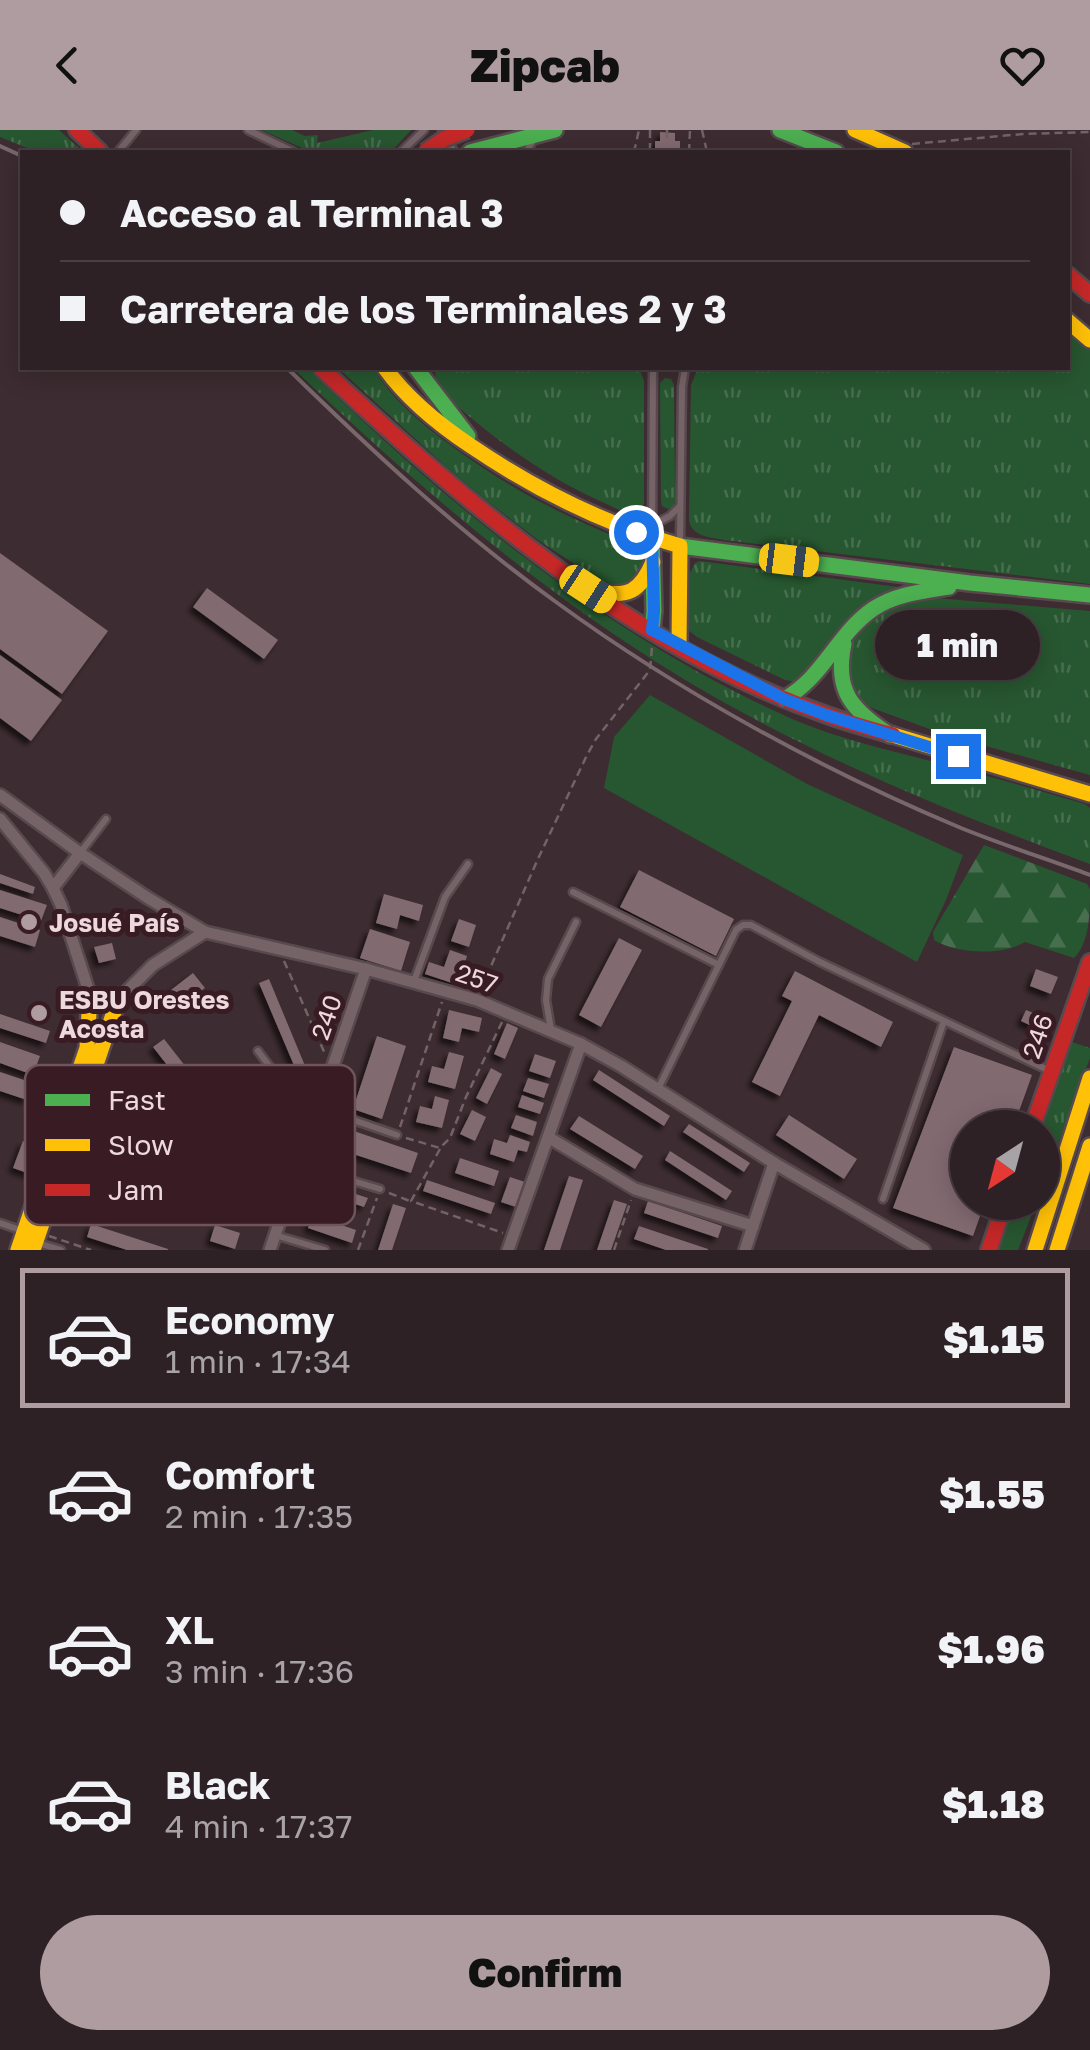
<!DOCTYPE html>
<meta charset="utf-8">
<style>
:root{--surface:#2e2125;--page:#3a2e32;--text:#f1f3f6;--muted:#a7a3a7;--line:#493e42;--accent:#af9ca1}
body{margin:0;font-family:"Golos Text",sans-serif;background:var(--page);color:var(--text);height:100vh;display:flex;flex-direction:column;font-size:38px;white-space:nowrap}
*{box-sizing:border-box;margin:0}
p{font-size:32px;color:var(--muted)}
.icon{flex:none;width:55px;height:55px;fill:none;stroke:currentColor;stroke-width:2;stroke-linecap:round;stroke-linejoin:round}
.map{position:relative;height:1120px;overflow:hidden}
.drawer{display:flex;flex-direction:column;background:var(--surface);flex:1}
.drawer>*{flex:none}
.guide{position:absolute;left:20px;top:20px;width:1050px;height:220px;border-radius:0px;box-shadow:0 5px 25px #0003,0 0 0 2px var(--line);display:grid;align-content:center;height:220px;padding:0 40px;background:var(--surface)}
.needle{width:65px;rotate:216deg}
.tools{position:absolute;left:950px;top:980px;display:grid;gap:20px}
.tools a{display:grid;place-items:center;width:110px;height:110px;border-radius:50%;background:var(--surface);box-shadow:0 5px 25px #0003,0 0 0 2px var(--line);font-size:50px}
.end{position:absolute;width:45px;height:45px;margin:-22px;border:12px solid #1a73e8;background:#fff;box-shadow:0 0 0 5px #fff}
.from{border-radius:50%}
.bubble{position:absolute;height:70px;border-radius:35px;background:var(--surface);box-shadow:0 5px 25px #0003,0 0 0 2px var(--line);font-size:32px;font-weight:800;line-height:70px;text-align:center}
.car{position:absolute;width:30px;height:60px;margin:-30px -15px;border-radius:12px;box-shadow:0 0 8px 2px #0007;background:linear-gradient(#f5c518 24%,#345 0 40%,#f5c518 0 76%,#345 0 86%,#f5c518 0)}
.guide b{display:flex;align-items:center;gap:35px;height:95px;font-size:38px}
.guide b+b{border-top:2px solid var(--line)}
.guide i{width:25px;height:25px;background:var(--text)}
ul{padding:18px 0 0;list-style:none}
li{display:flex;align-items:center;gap:30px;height:140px;margin:0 20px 15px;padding:0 20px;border:5px solid transparent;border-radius:0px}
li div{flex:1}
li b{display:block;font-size:38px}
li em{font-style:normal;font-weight:800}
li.selected{border-color:var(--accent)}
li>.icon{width:90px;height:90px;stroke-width:1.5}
.cta{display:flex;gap:20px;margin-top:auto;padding:20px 40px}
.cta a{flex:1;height:115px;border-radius:60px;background:var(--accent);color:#111;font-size:40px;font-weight:800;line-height:115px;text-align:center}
header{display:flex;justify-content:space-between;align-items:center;height:130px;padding:0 40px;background:var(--accent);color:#111;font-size:45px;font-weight:800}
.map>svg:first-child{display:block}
.grass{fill:url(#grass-tufts)}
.forest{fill:url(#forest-firs)}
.garden{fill:#275730}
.building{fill:#826b71;filter:url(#shadow)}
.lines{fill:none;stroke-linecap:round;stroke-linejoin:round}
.lane-casing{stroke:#57494d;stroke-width:11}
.street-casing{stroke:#57494d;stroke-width:16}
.fast-casing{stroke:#57494d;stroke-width:20}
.slow-casing{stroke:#57494d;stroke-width:20}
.jam-casing{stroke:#57494d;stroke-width:20}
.path{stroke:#736367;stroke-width:2.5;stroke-dasharray:8 5;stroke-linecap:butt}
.lane{stroke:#766368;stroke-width:6}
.street{stroke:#766368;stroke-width:11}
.fast{stroke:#4caf50;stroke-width:15}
.slow{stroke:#ffc107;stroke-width:15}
.jam{stroke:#c62828;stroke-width:15}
.rail{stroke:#78686c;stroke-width:4}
.jam-bridge-casing{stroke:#57494d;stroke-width:20;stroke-linecap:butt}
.jam-bridge{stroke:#c62828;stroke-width:15}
.route{stroke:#1a73e8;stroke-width:12}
.poi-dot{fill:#af9ca1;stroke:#391b24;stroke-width:4}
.labels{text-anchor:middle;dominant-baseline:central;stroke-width:10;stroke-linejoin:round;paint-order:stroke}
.poi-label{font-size:25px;font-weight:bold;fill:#edd8dd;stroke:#391b24;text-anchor:start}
.street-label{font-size:25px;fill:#edd8dd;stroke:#391b24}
.key{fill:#391b24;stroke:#6f545c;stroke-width:2.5}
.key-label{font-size:28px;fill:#edd8dd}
</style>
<header><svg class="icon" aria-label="back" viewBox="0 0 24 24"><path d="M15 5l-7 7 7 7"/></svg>Zipcab<svg class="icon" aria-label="heart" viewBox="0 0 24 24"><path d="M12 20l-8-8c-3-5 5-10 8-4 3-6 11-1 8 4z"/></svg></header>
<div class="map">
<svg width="1090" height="1120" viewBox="0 0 1090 1120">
<defs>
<pattern id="grass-tufts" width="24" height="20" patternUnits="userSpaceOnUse" patternTransform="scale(2.5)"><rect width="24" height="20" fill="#275730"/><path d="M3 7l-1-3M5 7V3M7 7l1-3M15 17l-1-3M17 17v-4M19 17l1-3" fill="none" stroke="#476e4e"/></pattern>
<pattern id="forest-firs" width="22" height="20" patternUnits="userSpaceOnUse" patternTransform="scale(2.5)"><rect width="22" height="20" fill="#275730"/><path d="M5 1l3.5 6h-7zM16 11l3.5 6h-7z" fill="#476e4e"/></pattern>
<filter id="shadow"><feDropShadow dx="-4.5" dy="4.5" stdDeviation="2.5" flood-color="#0009"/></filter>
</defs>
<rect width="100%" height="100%" fill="#3d2c31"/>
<g class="grass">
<polygon points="0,0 59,0 83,22 37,22 0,7"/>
<polygon points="262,0 292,0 305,6 318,5 317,13 373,0 411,0 391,22 311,22"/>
<path d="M1068,200L1090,219V454L724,410C710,407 693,407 689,391L691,255L698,238H1068Z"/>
<path d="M293,238H307C450,377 609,507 792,589C838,609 890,620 938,633C987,645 1036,660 1085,674L1090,678V734C974,691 859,645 749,586C580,496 431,370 293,238Z"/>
<path d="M338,238H373C392,269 420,293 449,314C512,361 569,389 641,417L644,439L636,455L611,458L538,410L482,367L444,335Z"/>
<path d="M435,238H639L644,251V373C641,379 641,382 633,383C626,384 617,379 611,376C547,349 492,308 441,262L436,255Z"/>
<polygon points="665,248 671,249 674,255 675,372 672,378 668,379 662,376 661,371 660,253"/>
<polygon points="700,431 898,457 845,495 802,546 795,552 785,550 697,507 688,500 689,445 695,433"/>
<polygon points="936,468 1090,481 1090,645 943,604 872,578 859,570 848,552 845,528 855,505 890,478"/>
<polygon points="1069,911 1090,918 1090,928 1043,1054 1042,998 1037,998"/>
<polygon points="1011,1073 1036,1073 1018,1120 995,1120"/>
</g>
<path class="forest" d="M984,715L1087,754L1090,759C1090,782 1090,812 1074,828L1025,812C1001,826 957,824 934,810L933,802Z"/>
<polygon class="garden" points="650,565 807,654 963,725 946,770 917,832 604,658 614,607"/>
<g class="building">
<polygon points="660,2 675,3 675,11 680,11 680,22 655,22 655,11 660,11"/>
<polygon points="0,423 108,501 62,564 0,519"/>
<polygon points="207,458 278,510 264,529 193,477"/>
<polygon points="0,525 62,570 31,611 0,588"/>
<polygon points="639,740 734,789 716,826 620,777"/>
<polygon points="0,744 35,757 33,764 0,753"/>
<polygon points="0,760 47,775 41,791 0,778"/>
<polygon points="384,764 423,775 419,791 400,785 397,799 376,793"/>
<polygon points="0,787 40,800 35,817 0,806"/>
<polygon points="459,789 476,795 469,817 451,811"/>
<polygon points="370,799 410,812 401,841 360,828"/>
<polygon points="619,808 642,820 601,897 579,885"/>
<polygon points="112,813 116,829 99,833 94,817"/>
<polygon points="450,820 467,826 458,855 425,844 429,832 444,837"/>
<polygon points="1036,839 1058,847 1051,864 1030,856"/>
<polygon points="795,841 893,892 881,917 819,885 780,966 752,952 792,871 782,866"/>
<polygon points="193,843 205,858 182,875 171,860"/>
<polygon points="269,849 308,943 299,947 259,853"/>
<polygon points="449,880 482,888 479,902 462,898 459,912 443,908"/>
<polygon points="1026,880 1048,889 1042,901 1021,891"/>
<polygon points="0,884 50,901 46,913 0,898"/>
<polygon points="507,893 518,898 505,929 494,924"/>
<polygon points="377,906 406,916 382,989 353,979"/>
<polygon points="164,909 193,946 182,954 153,917"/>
<polygon points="0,912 40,926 33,945 0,933"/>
<polygon points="954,917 1032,945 1013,998 968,998 968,1072 985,1072 973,1106 893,1078"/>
<polygon points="449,922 464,926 455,959 428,952 432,936 444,939"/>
<polygon points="535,924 556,931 550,948 529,941"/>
<polygon points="491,938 502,944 487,974 476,968"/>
<polygon points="599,940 670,986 664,996 593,950"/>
<polygon points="0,942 33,953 27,970 0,961"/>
<polygon points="528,948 549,954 544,968 523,961"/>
<polygon points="522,965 544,973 540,984 518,977"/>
<polygon points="435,966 449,970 442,998 416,992 420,976 432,979"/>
<polygon points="472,980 486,987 475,1011 460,1004"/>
<polygon points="516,985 537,992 533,1006 511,998"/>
<polygon points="789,985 857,1029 844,1049 776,1005"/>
<polygon points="579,986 643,1026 635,1039 570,999"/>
<polygon points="689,994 750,1033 744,1042 683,1002"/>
<polygon points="348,999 418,1023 411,1043 341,1020"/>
<polygon points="510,1005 530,1012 527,1022 518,1020 514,1032 490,1024 494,1009 507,1013"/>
<polygon points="23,1011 43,1017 33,1045 13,1038"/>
<polygon points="670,1021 732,1061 726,1070 665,1030"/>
<polygon points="460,1028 499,1041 494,1056 455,1043"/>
<polygon points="569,1046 583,1050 560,1120 544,1120"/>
<polygon points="510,1047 525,1052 516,1077 501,1072"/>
<polygon points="427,1050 495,1073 491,1084 423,1061"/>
<polygon points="325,1054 368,1068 364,1077 322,1063"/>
<polygon points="614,1070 627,1074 611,1120 597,1120"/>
<polygon points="648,1071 722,1096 718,1108 644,1083"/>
<polygon points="393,1074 406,1078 392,1120 378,1120"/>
<polygon points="312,1085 356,1100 352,1113 308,1098"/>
<polygon points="91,1094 168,1119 168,1120 127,1120 87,1107"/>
<polygon points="215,1095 240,1103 235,1119 210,1111"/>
<polygon points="639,1096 708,1119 708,1120 666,1120 634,1109"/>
</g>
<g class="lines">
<defs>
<g id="lane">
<polyline points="248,0 294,22"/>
<polyline points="442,0 454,22"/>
<polyline points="118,22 136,0"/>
<polyline points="401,22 424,0"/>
<polyline points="526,22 536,6"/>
<polyline points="649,397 670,386 680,376"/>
<polyline points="652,406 653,238"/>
<polyline points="680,411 682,257 685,238"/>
<polyline points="80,723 106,689"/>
<polyline points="573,762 719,835"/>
<polyline points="414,851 445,767 468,734"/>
<polyline points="551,900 546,870 548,849 576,792"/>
<polyline points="258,921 295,970 397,1005"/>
<polyline points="658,959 736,800 743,795 751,795 820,832 1050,941"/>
<path d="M87,961L116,985L149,1028L172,1049L199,1064L236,1074L264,1063C276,1039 262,1028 249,1009"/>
<polyline points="300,1035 380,1059"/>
<polyline points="883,1069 944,891"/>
<polyline points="0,1093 23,1101"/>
<polyline points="275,1105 325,1120"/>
<polyline points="38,1113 61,1120"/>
</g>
<g id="street">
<polyline points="0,665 80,723 148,768 205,802 366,839 477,870 581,914 621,936 774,1033 924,1120"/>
<polyline points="0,689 44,743 53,758"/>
<polyline points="80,723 53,758 61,775 90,865"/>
<polyline points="118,870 153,835 205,802"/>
<polyline points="548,1007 635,1059 753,1096"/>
<polyline points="270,1120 366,839"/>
<polyline points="508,1120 581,914"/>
<polyline points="745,1120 774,1033"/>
</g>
<g id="fast">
<polyline points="780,0 836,22"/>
<polyline points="470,22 555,0"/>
<polyline points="416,238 468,306"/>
<polyline points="652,408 654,481 652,500"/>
<polyline points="680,416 970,453 1090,465"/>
<path d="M844,514C834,561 852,580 890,605"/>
<path d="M784,569C823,548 837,504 873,479C895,464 924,461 949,457"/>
</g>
<g id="slow">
<polyline points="855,0 905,22"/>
<polyline points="1068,191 1090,210"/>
<path d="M385,238C408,270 438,294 471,316C536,360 604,394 680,416L679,516"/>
<path d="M596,461C628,468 640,462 653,432"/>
<polyline points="893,605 1090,664"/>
<polyline points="18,1120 87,918 90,865 118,870 33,1120"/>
<polyline points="1035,1120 1090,948"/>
<polyline points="1057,1120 1090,1016"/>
</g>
<g id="jam">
<polyline points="77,0 100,22"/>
<polyline points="1068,145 1090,164"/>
<path d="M321,238C468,375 635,519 827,585C849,593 871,599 893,605"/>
<polyline points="1032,998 1090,832"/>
<polyline points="989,1120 1005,1072"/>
</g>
</defs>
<use href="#lane" class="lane-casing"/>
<use href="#street" class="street-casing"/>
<use href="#fast" class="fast-casing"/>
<use href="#slow" class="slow-casing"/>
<use href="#jam" class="jam-casing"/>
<g class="path">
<polyline points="650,0 650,22"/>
<polyline points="667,0 667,11"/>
<polyline points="702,0 707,22"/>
<polyline points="912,14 1023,4 1090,2"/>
<polyline points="634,22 639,0"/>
<polyline points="689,22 690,0"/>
<polyline points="284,831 325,924"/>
<polyline points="481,859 537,731 587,625 596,609 650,540 652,517"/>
<polyline points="400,997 442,872"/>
<polyline points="406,1008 440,1018 450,1008 466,967 502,892"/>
<polyline points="440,1019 411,1071 503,1103"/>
<polyline points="389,1063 410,1071"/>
<polyline points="49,1106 91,1120"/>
<polyline points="358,1120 377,1068"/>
<polyline points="614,1120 631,1070"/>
</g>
<use href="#lane" class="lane"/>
<use href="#street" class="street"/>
<use href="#fast" class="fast"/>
<use href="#slow" class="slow"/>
<use href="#jam" class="jam"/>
<g class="rail">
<polyline points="0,16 22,26"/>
<path d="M287,238C372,321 459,402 556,472C678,561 822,640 961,698C1003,715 1047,729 1090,745"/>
</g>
<defs>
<polyline id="jam-bridge" points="425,22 444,9 467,0"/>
</defs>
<use href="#jam-bridge" class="jam-bridge-casing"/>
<use href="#jam-bridge" class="jam-bridge"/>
</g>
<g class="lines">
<polyline class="route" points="636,402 652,408 654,481 652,500 784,569 826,585 958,626"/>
</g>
<g class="poi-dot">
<circle cx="29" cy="792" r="10"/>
<circle cx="39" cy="883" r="10"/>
</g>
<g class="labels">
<g class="poi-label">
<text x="49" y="792">Josué País</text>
<text x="59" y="869">ESBU Orestes<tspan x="59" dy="29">Acosta</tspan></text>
</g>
<g class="street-label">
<text transform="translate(477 848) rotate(19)">257</text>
<text transform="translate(326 887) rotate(-71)">240</text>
<text transform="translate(1037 906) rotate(-71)">246</text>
</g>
</g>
<rect x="25" y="935" width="330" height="160" rx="15" class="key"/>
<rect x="45" y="964" width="45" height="12" fill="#4caf50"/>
<rect x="45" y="1009" width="45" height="12" fill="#ffc107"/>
<rect x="45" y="1054" width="45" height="12" fill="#c62828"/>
<g class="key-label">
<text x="108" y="980">Fast</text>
<text x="108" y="1025">Slow</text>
<text x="108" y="1070">Jam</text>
</g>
</svg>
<div class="tools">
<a><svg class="needle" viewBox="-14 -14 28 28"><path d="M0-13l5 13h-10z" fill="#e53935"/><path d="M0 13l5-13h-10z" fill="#a7a3a7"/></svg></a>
</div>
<i class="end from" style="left:636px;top:402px"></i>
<i class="end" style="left:958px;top:626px"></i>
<div class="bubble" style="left:875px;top:480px;width:165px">1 min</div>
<i class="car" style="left:789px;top:430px;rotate:97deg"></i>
<i class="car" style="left:588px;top:459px;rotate:123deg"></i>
<div class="guide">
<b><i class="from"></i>Acceso al Terminal 3</b>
<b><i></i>Carretera de los Terminales 2 y 3</b>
</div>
</div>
<section class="drawer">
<ul>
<li class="selected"><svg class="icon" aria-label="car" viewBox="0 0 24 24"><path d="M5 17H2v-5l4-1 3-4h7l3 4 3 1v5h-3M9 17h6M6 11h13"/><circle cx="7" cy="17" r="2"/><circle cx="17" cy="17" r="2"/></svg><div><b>Economy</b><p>1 min · 17:34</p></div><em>$1.15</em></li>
<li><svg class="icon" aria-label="car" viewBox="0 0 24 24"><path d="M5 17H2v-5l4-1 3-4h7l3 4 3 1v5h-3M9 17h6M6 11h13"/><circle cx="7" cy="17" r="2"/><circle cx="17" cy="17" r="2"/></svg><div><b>Comfort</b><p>2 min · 17:35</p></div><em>$1.55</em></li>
<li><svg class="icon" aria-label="car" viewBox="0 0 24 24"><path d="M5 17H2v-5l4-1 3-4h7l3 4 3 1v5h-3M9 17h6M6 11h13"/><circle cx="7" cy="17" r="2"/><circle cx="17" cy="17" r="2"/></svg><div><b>XL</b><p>3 min · 17:36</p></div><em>$1.96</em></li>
<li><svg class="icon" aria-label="car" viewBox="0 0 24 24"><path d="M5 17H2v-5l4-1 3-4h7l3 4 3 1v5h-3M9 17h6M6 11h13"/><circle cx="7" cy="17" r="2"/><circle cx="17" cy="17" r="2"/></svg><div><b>Black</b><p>4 min · 17:37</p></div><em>$1.18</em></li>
</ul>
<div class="cta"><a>Confirm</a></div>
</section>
